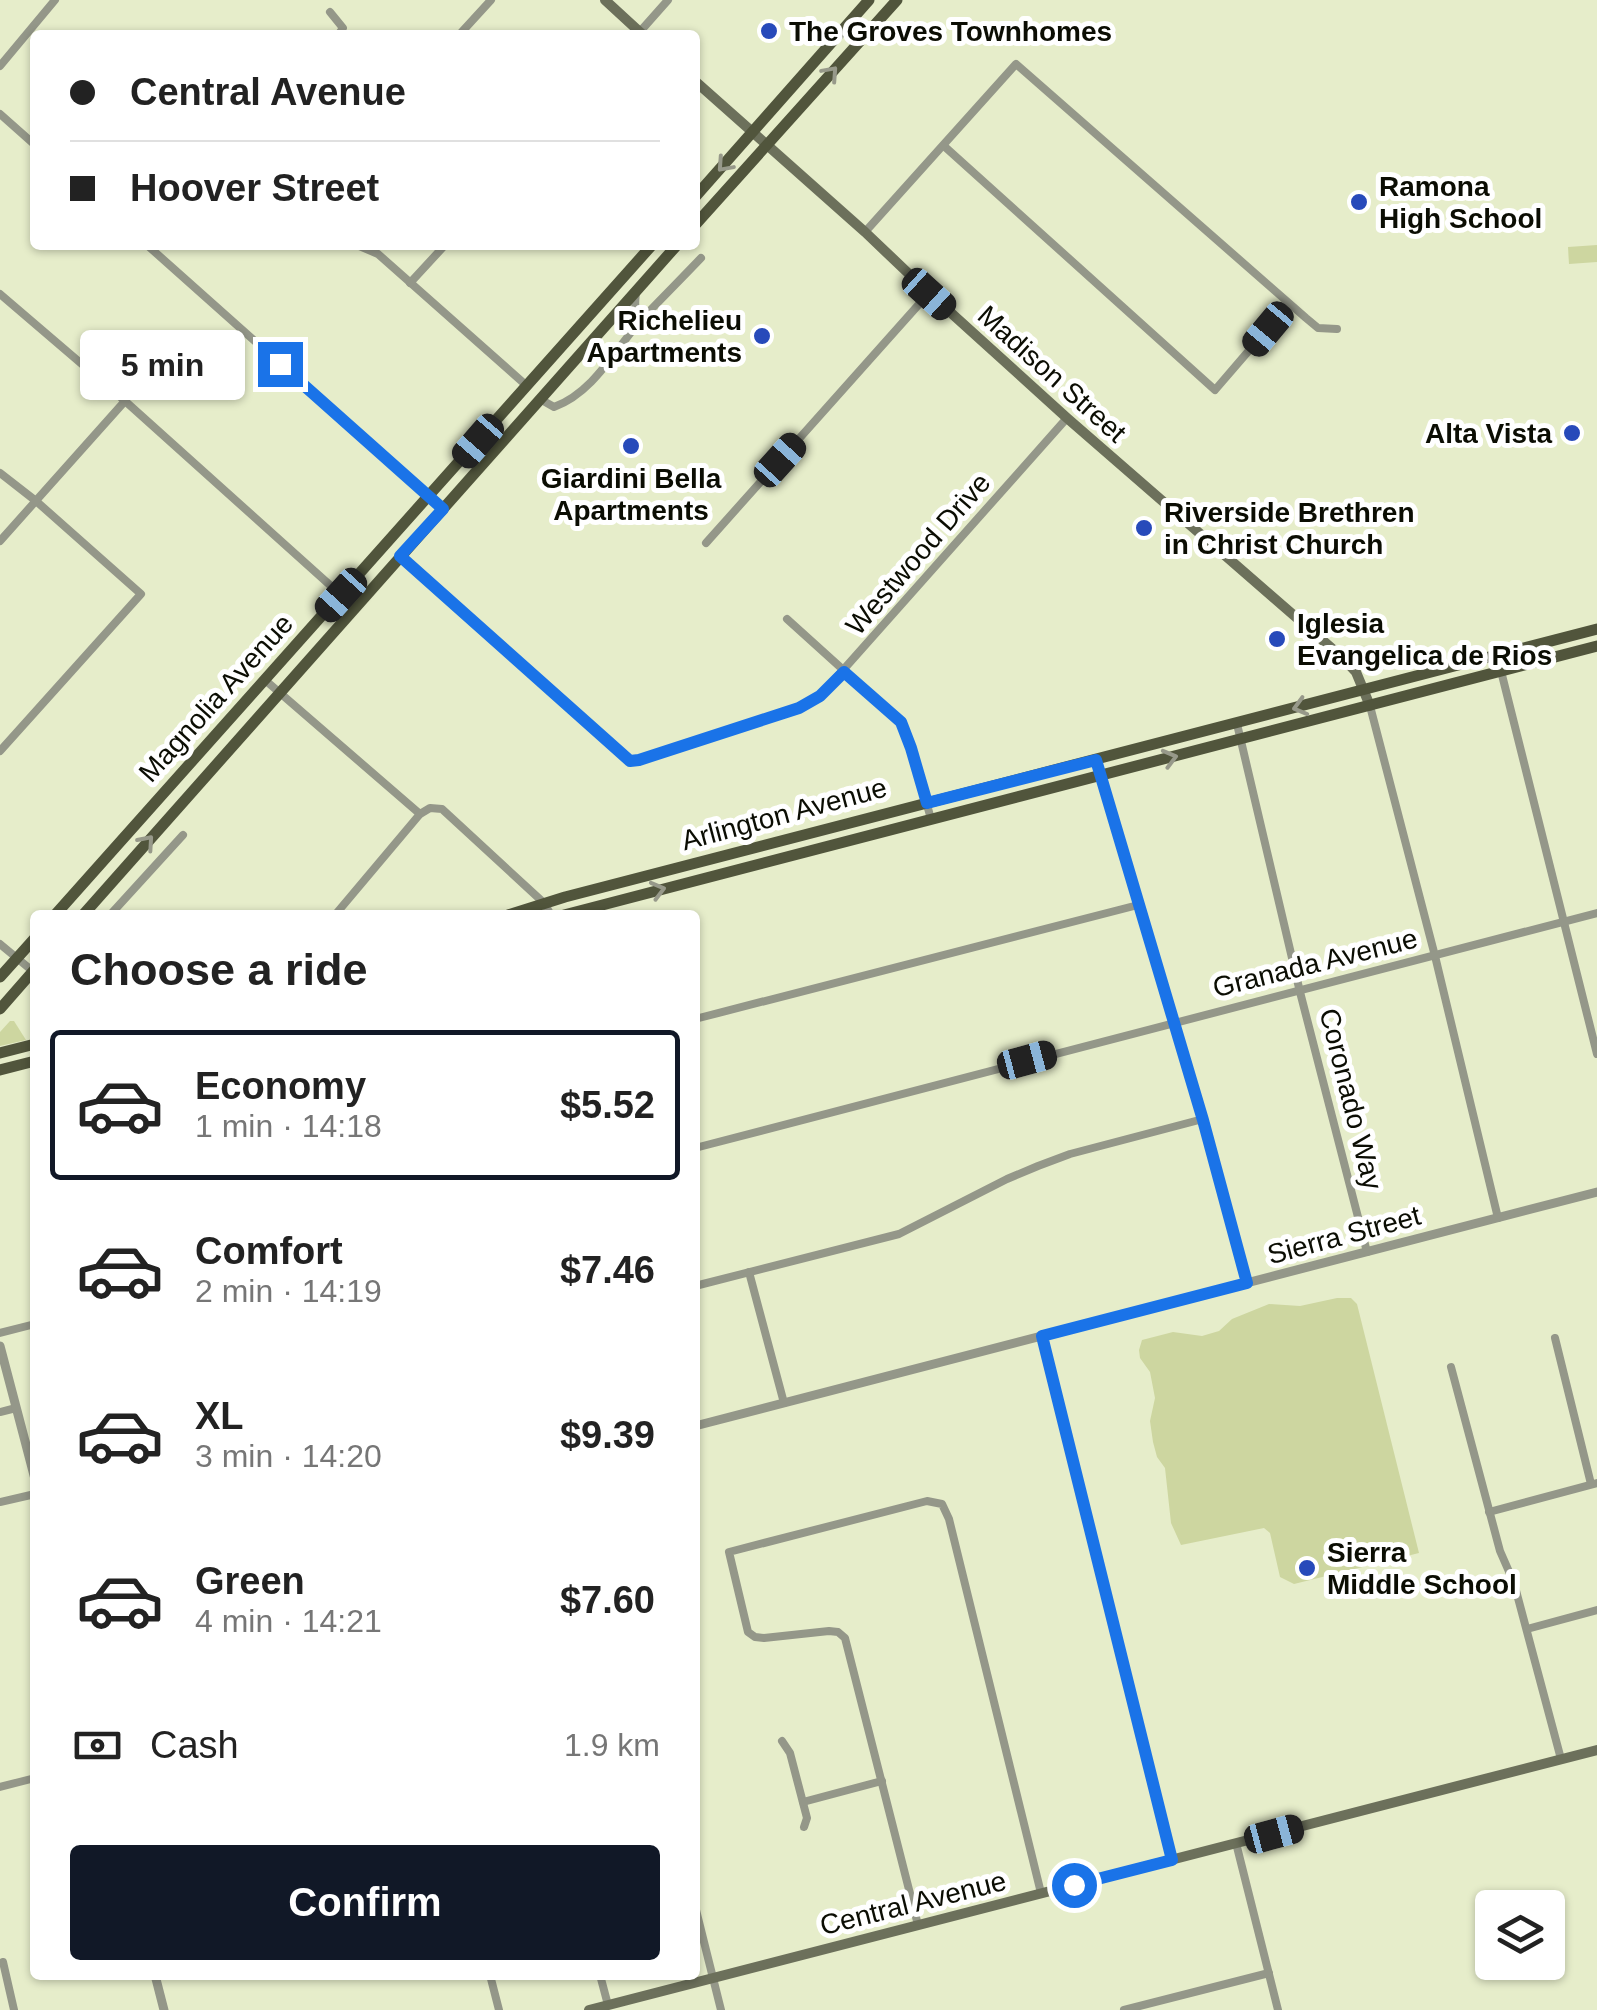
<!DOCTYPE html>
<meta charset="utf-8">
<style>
:root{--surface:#fff;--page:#f2f2f2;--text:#222;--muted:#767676;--line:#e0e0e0;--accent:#111827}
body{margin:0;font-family:Arial,sans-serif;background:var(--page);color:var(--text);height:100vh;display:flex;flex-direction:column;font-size:38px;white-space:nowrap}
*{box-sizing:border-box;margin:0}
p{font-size:32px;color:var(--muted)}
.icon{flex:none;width:55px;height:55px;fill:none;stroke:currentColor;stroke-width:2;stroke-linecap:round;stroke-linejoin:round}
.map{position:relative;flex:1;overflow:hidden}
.panel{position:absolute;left:30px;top:910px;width:670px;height:1070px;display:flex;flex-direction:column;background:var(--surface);border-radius:10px;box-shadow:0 2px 8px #0004}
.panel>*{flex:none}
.banner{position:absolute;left:30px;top:30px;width:670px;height:220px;border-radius:10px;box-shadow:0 2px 8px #0004;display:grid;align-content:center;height:220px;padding:0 40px;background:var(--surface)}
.controls{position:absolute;left:1475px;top:1890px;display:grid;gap:20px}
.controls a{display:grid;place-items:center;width:90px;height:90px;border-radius:10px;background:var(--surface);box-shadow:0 2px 8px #0004;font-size:50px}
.end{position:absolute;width:45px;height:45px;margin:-22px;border:12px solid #1a73e8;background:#fff;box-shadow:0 0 0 5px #fff}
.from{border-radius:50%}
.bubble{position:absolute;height:70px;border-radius:10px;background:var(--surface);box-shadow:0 2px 8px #0004;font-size:32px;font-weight:600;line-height:70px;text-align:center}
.car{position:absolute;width:30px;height:60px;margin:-30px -15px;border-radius:12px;box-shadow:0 0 8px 2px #0007;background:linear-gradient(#222 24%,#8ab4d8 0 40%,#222 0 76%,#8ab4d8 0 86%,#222 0)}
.banner b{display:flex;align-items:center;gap:35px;height:95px;font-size:38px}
.banner b+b{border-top:2px solid var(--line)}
.banner i{width:25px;height:25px;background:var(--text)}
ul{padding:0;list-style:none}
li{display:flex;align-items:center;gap:30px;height:150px;margin:0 20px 15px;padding:0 20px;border:5px solid transparent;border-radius:10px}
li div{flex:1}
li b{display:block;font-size:38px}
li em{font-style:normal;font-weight:600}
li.on{border-color:var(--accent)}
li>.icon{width:90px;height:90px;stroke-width:1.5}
h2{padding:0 40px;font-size:45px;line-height:120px}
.pay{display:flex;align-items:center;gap:25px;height:110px;padding:0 40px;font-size:38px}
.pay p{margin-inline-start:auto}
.button{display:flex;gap:20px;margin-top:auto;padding:20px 40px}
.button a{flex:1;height:115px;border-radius:10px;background:var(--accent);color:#fff;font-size:40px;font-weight:600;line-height:115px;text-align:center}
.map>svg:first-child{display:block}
.green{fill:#cdd6a0}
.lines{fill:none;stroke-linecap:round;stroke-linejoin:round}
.minor{stroke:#949789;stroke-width:8}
.tertiary{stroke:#949789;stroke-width:9}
.secondary{stroke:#6c705b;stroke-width:10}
.primary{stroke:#51553c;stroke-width:11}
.oneway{stroke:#97998a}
.route{stroke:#1a73e8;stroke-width:12}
.poi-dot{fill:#274aba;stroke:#fff;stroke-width:4}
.labels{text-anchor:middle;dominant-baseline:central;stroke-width:10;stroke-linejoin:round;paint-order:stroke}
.poi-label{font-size:28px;font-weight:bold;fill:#0b0d03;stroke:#fff;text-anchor:start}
.street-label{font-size:28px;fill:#0b0d03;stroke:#fff}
</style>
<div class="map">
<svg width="1597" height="2010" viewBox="0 0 1597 2010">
<rect width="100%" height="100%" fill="#e6edca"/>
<g class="green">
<polygon points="1597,245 1597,262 1569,264 1568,247"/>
<polygon points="10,1021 14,1021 26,1040 0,1046 0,1032"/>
<polygon points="1337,1298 1351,1298 1357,1304 1419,1553 1294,1584 1280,1577 1270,1533 1264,1528 1181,1545 1171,1523 1165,1468 1157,1457 1153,1442 1150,1421 1155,1398 1150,1372 1140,1358 1139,1350 1142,1340 1173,1332 1202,1336 1219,1331 1232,1319 1269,1304 1300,1306"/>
</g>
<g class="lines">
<g class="minor">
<polyline points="330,12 343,28 338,35"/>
<polyline points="459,35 491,0"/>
<polyline points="637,35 668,0"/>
<polyline points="0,66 55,0"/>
<polyline points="0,114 35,145"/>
<polyline points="944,146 1215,390 1289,304"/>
<polyline points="865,232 1016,64 1306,318 1318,328 1337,329"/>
<polyline points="147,245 443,509"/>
<polyline points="357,245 378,254 527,386"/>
<polyline points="410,283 445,245"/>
<path d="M636,292C635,304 633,311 643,318"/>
<polyline points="0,294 125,401 341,595"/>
<path d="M540,399L554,407C593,393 615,350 641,320C661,299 681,279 701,258"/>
<polyline points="0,473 36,501 141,594 0,751"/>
<polyline points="0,541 125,401"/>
<polyline points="706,543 929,293"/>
<polyline points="399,557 620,753 630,761 639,760 799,708 820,696 1067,418"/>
<polyline points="787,619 901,722 911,748 931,819"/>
<polyline points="1497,655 1597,1054"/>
<polyline points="265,680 420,814"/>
<polyline points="1370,706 1435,956 1498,1218"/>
<polyline points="1237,724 1300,992 1367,1252"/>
<polyline points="1095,760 1203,1119 1247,1283"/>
<polyline points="110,915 183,835"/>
<polyline points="335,915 420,814 430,808 442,809 544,903 551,915"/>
<polyline points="0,944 35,973"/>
<polyline points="695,1019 1138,905"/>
<polyline points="695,1148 1597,913"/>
<polyline points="749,1272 784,1403"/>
<polyline points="695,1286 899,1234 1007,1179 1038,1166 1070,1154 1203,1119"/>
<polyline points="0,1333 35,1324"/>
<polyline points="1041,1336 1172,1860"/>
<polyline points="1555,1338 1591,1484"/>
<polyline points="1451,1367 1500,1551 1514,1583 1561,1759"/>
<polyline points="0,1412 16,1408"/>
<polyline points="0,1502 35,1494"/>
<polyline points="1489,1512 1597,1483"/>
<polyline points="1527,1629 1597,1610"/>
<polyline points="782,1741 790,1753 807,1818 804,1827"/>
<polyline points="0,1787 35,1778"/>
<polyline points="803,1802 882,1781"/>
<polyline points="1236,1843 1278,2010"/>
<polyline points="695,1906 721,2010"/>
<polyline points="918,1925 845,1638 838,1632 829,1631 764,1638 755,1637 748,1632 729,1552 927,1501 942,1504 949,1519 1041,1893"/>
<polyline points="3,1962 14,2010"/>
<polyline points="490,1975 499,2010"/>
<polyline points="600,1975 608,2005"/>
<polyline points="1124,2010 1269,1973"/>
</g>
<g class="tertiary">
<polyline points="0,1346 35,1479"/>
<polyline points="695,1426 1597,1192"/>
<polyline points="155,1975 164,2010"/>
</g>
<g class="secondary">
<polyline points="605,0 643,35"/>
<polyline points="695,81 865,232 929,293 1067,418 1343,658 1356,672 1370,706"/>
<polyline points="589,2010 1597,1750"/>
</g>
<g class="primary">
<polyline points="695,197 869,0"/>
<polyline points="695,225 897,0"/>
<polyline points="55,915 652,245"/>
<polyline points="83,915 677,245"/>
<polyline points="508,915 565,897 1597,629"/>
<polyline points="564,915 1597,646"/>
<polyline points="0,977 35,938"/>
<polyline points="0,1009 35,969"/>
<polyline points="0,1053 35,1044"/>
<polyline points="0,1070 35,1061"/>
</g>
</g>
<defs><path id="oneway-chevron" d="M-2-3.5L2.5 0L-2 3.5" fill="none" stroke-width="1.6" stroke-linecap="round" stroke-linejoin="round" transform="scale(2.5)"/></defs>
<g class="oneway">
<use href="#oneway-chevron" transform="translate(831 73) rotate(-48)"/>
<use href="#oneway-chevron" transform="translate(724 165) rotate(132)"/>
<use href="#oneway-chevron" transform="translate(1300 707) rotate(164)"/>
<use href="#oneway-chevron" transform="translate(1170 758) rotate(-15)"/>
<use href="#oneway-chevron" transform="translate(147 842) rotate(-49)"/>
<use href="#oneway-chevron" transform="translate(658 890) rotate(-15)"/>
</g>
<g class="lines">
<polyline class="route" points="280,364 443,509 400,556 630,761 639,760 799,708 820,696 844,672 901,722 911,748 927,803 1096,760 1203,1120 1247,1283 1042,1336 1172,1860 1074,1885"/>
</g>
<g class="poi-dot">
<circle cx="769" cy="31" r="10"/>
<circle cx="1359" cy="202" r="10"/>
<circle cx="762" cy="336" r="10"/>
<circle cx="1572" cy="433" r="10"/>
<circle cx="631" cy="446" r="10"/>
<circle cx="1144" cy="528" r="10"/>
<circle cx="1277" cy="639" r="10"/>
<circle cx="1307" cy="1568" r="10"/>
</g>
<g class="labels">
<g class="poi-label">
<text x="789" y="31">The Groves Townhomes</text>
<text x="1379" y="186">Ramona<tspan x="1379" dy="32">High School</tspan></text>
<text x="742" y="320" text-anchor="end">Richelieu<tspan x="742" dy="32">Apartments</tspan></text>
<text x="1552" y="433" text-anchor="end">Alta Vista</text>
<text x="631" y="478" text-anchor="middle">Giardini Bella<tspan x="631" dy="32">Apartments</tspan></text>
<text x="1164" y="512">Riverside Brethren<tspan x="1164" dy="32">in Christ Church</tspan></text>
<text x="1297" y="623">Iglesia<tspan x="1297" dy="32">Evangelica de Rios</tspan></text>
<text x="1327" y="1552">Sierra<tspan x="1327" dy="32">Middle School</tspan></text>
</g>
<g class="street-label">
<text transform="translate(1052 374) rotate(42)">Madison Street</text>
<text transform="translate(918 554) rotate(-49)">Westwood Drive</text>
<text transform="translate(216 698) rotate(-48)">Magnolia Avenue</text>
<text transform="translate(784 814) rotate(-15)">Arlington Avenue</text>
<text transform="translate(1315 963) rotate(-14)">Granada Avenue</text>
<text transform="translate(1351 1099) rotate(76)">Coronado Way</text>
<text transform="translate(1344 1235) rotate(-15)">Sierra Street</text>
<text transform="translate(913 1903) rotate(-14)">Central Avenue</text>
</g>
</g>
</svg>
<div class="controls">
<a><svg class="icon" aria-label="layers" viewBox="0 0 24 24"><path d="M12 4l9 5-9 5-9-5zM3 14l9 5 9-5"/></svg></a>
</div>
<i class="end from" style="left:1074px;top:1885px"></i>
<i class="end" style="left:280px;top:364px"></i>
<div class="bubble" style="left:80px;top:330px;width:165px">5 min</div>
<i class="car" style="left:929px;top:294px;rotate:132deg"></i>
<i class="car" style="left:1268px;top:329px;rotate:220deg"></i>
<i class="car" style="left:478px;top:441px;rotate:221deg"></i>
<i class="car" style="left:780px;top:460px;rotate:42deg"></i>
<i class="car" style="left:341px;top:595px;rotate:222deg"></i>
<i class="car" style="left:1027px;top:1060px;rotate:75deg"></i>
<i class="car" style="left:1274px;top:1834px;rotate:75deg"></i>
<div class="banner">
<b><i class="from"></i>Central Avenue</b>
<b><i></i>Hoover Street</b>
</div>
<section class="panel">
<h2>Choose a ride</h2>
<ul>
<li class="on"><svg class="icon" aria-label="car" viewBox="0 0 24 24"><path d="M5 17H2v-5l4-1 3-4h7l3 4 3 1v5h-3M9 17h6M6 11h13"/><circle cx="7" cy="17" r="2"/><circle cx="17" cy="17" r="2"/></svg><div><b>Economy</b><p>1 min · 14:18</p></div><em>$5.52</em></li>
<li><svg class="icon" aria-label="car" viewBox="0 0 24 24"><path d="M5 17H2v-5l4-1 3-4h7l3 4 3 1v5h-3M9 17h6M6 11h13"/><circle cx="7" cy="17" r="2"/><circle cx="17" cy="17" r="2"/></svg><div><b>Comfort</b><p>2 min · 14:19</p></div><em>$7.46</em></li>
<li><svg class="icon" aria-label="car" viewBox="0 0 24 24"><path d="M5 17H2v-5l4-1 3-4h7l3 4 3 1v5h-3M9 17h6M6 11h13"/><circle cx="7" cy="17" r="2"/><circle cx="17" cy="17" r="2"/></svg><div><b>XL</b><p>3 min · 14:20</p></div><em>$9.39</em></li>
<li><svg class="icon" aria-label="car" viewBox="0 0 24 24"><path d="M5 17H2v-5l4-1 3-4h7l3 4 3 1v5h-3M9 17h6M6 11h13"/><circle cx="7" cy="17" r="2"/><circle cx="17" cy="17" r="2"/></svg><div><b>Green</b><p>4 min · 14:21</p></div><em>$7.60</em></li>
</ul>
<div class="pay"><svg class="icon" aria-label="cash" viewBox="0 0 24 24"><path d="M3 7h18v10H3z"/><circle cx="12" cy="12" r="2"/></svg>Cash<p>1.9 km</p></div>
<div class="button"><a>Confirm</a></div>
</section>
</div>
